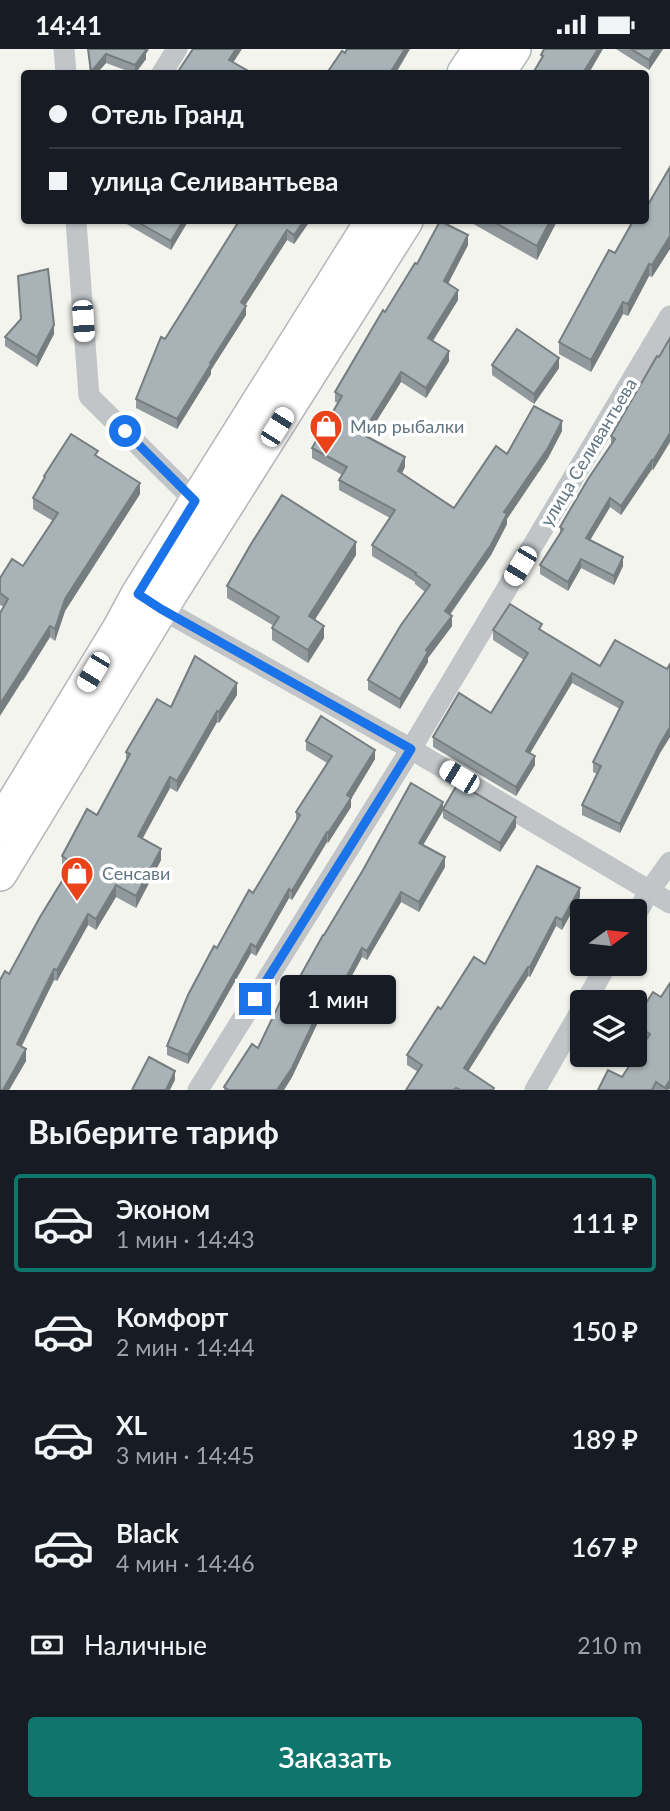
<!DOCTYPE html>
<html lang="ru">
<meta charset="utf-8">
<style>
:root{--surface:#171b24;--page:#20242c;--text:#f1f3f6;--muted:#9ea1a6;--line:#363941;--accent:#0f766e}
body{margin:0;font-family:Lato,sans-serif;background:var(--page);color:var(--text);height:100vh;display:flex;flex-direction:column;font-size:26px;white-space:nowrap}
*{box-sizing:border-box;margin:0}
p{font-size:23px;color:var(--muted)}
.icon{flex:none;width:38px;height:38px;fill:none;stroke:currentColor;stroke-width:2;stroke-linecap:round;stroke-linejoin:round}
.map{position:relative;height:1041px;overflow:hidden}
.sheet{display:flex;flex-direction:column;background:var(--surface);flex:1}
.sheet>*{flex:none}
.top-card{position:absolute;left:21px;top:21px;width:628px;height:154px;border-radius:7px;box-shadow:0 2px 5px #0004;display:grid;align-content:center;height:154px;padding:0 28px;background:var(--surface)}
.needle{width:46px;rotate:75deg}
.tools{position:absolute;left:570px;top:850px;display:grid;gap:14px}
.tools a{display:grid;place-items:center;width:77px;height:77px;border-radius:7px;background:var(--surface);box-shadow:0 2px 5px #0004;font-size:35px}
.end{position:absolute;width:32px;height:32px;margin:-16px;border:9px solid #1a73e8;background:#fff;box-shadow:0 0 0 4px #fff}
.from{border-radius:50%}
.bubble{position:absolute;height:49px;border-radius:7px;background:var(--surface);box-shadow:0 2px 5px #0004;font-size:23px;font-weight:600;line-height:49px;text-align:center}
.car{position:absolute;width:21px;height:42px;margin:-21px -10px;border-radius:9px;box-shadow:0 0 5px 2px #0007;background:linear-gradient(#fff 24%,#345 0 40%,#fff 0 76%,#345 0 86%,#fff 0)}
.top-card b{display:flex;align-items:center;gap:24px;height:66px;font-size:26px}
.top-card b+b{border-top:2px solid var(--line)}
.top-card i{width:18px;height:18px;background:var(--text)}
ul{padding:0;list-style:none}
li{display:flex;align-items:center;gap:21px;height:98px;margin:0 14px 10px;padding:0 14px;border:4px solid transparent;border-radius:7px}
li div{flex:1}
li b{display:block;font-size:26px}
li em{font-style:normal;font-weight:600}
li.on{border-color:var(--accent)}
li>.icon{width:63px;height:63px;stroke-width:1.5}
h2{padding:0 28px;font-size:32px;line-height:84px}
.pay{display:flex;align-items:center;gap:18px;height:77px;padding:0 28px;font-size:26px}
.pay p{margin-inline-start:auto}
.button{display:flex;gap:14px;margin-top:auto;padding:14px 28px}
.button a{flex:1;height:80px;border-radius:7px;background:var(--accent);color:#fff;font-size:28px;font-weight:600;line-height:80px;text-align:center}
.status{display:flex;justify-content:space-between;align-items:center;height:49px;padding:0 35px;background:var(--surface);direction:ltr}
.status svg{height:19px;fill:currentColor}
.map>svg:first-child{display:block}
.lines{fill:none;stroke-linecap:round;stroke-linejoin:round}
.primary-casing{stroke:#b2b7ba;stroke-width:36}
.street{stroke:#c1c5c8;stroke-width:21}
.primary{stroke:#fff;stroke-width:33}
.wall{fill:#91999d}
.shaded-wall{fill:#767d7f}
.building{fill:#a9b2b6;stroke:#767d7f;stroke-width:2}
.route{stroke:#1a73e8;stroke-width:9}
.labels{text-anchor:middle;dominant-baseline:central;stroke-width:7;stroke-linejoin:round;paint-order:stroke}
.poi-label{font-size:18px;fill:#617582;stroke:#fff;text-anchor:start}
.street-label{font-size:18px;fill:#617582;stroke:#fff}
</style>
<div class="status"><b>14:41</b><svg viewBox="0 0 49 12"><path d="M0 12V9h3v3zM5 12V6h3v6zM10 12V3h3v9zM15 12V0h3v12zM26 1h20v11H26zM47 4h2v5h-2z"/></svg></div>
<div class="map">
<svg width="670" height="1041" viewBox="0 0 670 1041">
<rect width="100%" height="100%" fill="#f4f4ef"/>
<g class="lines">
<defs>
<g id="primary">
<polyline points="464,24 480,0"/>
<polyline points="498,24 514,0"/>
<polyline points="0,776 119,580 138,545 372,172"/>
<polyline points="0,825 161,560 406,172"/>
</g>
</defs>
<use href="#primary" class="primary-casing"/>
<g class="street">
<polyline points="64,0 66,24"/>
<polyline points="162,24 177,0"/>
<polyline points="76,172 89,347 195,452 204,458"/>
<polyline points="151,554 411,700 670,854"/>
<polyline points="635,867 650,841 670,813"/>
<polyline points="585,954 607,915"/>
<polyline points="198,1041 411,700 670,267"/>
<polyline points="535,1041 583,958"/>
</g>
<use href="#primary" class="primary"/>
</g>
<g class="wall">
<polygon points="88,0 146,5 146,10 136,24 133,24 106,14 97,24 90,24"/>
<polygon points="616,0 663,0 649,21"/>
<polygon points="670,118 670,200 652,228 649,227 628,267 623,265 591,323 559,305 559,293 615,204 646,172"/>
<polygon points="125,172 187,172 187,174 171,201 125,174"/>
<polygon points="239,172 310,172 294,195 287,191 245,256 246,266 211,321 211,325 177,380 136,359 136,350 165,290"/>
<polygon points="470,172 557,172 537,211 470,173"/>
<polygon points="468,196 448,235 458,251 433,292 449,312 426,349 401,333 367,387 405,418 402,424 454,459 507,405 562,382 548,409 507,470 507,475 491,506 450,566 452,577 428,609 428,613 400,660 368,641 368,631 425,543 415,535 415,533 372,507 372,496 390,469 339,441 339,431 342,426 312,409 312,399 338,354 335,353 335,343 417,215"/>
<polygon points="18,227 54,285 37,318 5,297 5,288 21,271"/>
<polygon points="670,289 670,393 653,421 652,420 621,466 610,458 590,491 623,517 614,536 581,519 568,542 540,525 540,516 560,484 560,478 611,395 611,387"/>
<polygon points="492,316 559,319 534,355 492,326"/>
<polygon points="98,408 140,445 65,562 55,592 50,588 23,632 4,558 0,556 0,529 23,517 53,472 33,460 33,449 44,430 44,427"/>
<polygon points="356,506 314,571 324,589 308,614 272,591 272,579 274,577 227,549 227,537"/>
<polygon points="493,581 542,582 600,617 667,620 670,615 670,688 660,704 620,784 582,766 582,756 597,725 593,723 593,713 620,660 572,634 530,704 535,716 516,747 433,698 433,688 491,664 524,611 493,591"/>
<polygon points="237,646 219,674 217,673 177,743 170,739 142,790 161,811 136,859 116,848 96,881 88,876 57,932 54,931 22,997 26,1012 9,1041 9,925 68,822 62,819 62,807 97,766 126,712 126,703 171,658"/>
<polygon points="306,692 375,710 351,750 351,758 328,794 327,793 292,851 289,849 256,907 251,904 188,1015 167,1006 167,997 217,899 253,844 296,772 296,763 327,714 306,701"/>
<polygon points="443,760 516,778 500,803 443,769"/>
<polygon points="443,762 423,796 445,818 419,863 401,853 367,911 362,908 336,956 328,952 292,1028 284,1041 224,1041 224,1038 258,999 324,886"/>
<polygon points="580,848 562,881 556,877 530,928 528,927 468,1022 494,1041 406,1041 418,1023 407,1016 407,1006 441,960 485,915"/>
<polygon points="670,934 669,1041 598,1041 622,1028 646,991 635,985 635,971 661,948"/>
</g>
<g class="shaded-wall">
<polygon points="144,0 149,0 146,5 146,10 135,24 135,16"/>
<polygon points="236,0 242,0 229,20 229,11"/>
<polygon points="405,0 410,0 396,24 390,24"/>
<polygon points="598,0 603,0 589,24 583,24"/>
<polygon points="656,0 663,0 649,21 649,11"/>
<polygon points="106,5 106,14 97,24 91,24 91,23"/>
<polygon points="183,172 187,172 187,174 171,201 171,192"/>
<polygon points="304,172 310,172 294,195 294,186"/>
<polygon points="550,172 557,172 537,211 537,197"/>
<polygon points="287,181 287,191 241,263 241,253"/>
<polygon points="468,186 468,196 444,242 444,232"/>
<polygon points="670,187 670,200 652,228 652,216"/>
<polygon points="649,215 649,227 628,267 628,255"/>
<polygon points="458,241 458,251 428,299 428,289"/>
<polygon points="623,253 623,265 591,323 591,311"/>
<polygon points="246,257 246,266 211,321 211,325 177,380 177,370 210,314"/>
<polygon points="54,276 54,285 37,318 37,308"/>
<polygon points="449,302 449,312 426,349 426,339"/>
<polygon points="559,309 559,319 534,355 534,345"/>
<polygon points="401,323 401,333 362,395 362,385"/>
<polygon points="562,372 562,382 548,409 507,470 507,475 491,506 445,572 445,562 504,463"/>
<polygon points="670,384 670,393 653,421 653,412"/>
<polygon points="405,408 405,418 398,432 398,422"/>
<polygon points="652,411 652,420 621,466 621,457"/>
<polygon points="140,434 140,445 65,562 55,592 55,580 65,550"/>
<polygon points="610,449 610,458 586,498 586,489"/>
<polygon points="356,493 356,506 309,580 309,567"/>
<polygon points="623,508 623,517 614,536 614,527"/>
<polygon points="581,510 581,519 568,542 568,533"/>
<polygon points="452,567 452,577 428,609 428,613 400,660 400,650 426,601"/>
<polygon points="50,577 50,588 0,667 0,655"/>
<polygon points="324,577 324,589 308,614 308,601"/>
<polygon points="572,624 572,634 526,711 526,702"/>
<polygon points="237,634 237,646 219,674 219,663"/>
<polygon points="217,662 217,673 177,743 177,732"/>
<polygon points="670,678 670,688 660,704 620,784 620,775 660,695"/>
<polygon points="375,701 375,710 351,750 351,758 328,794 328,784 347,746"/>
<polygon points="535,707 535,716 516,747 516,738"/>
<polygon points="170,728 170,739 138,798 138,787"/>
<polygon points="443,753 443,762 419,803 419,794"/>
<polygon points="516,768 516,778 500,803 500,794"/>
<polygon points="327,783 327,793 292,851 292,842"/>
<polygon points="161,800 161,811 136,859 136,847"/>
<polygon points="445,808 445,818 419,863 419,853"/>
<polygon points="116,836 116,848 96,881 96,870"/>
<polygon points="580,839 580,848 562,881 562,871"/>
<polygon points="289,840 289,849 256,907 256,898"/>
<polygon points="401,843 401,853 367,911 367,902"/>
<polygon points="88,865 88,876 57,932 57,921"/>
<polygon points="556,868 556,877 530,928 530,918"/>
<polygon points="251,895 251,904 188,1015 188,1006"/>
<polygon points="362,899 362,908 336,956 336,947"/>
<polygon points="528,918 528,927 464,1029 464,1019"/>
<polygon points="54,920 54,931 17,1006 17,995"/>
<polygon points="328,942 328,952 292,1028 284,1041 277,1041"/>
<polygon points="26,1000 26,1012 9,1041 3,1041"/>
<polygon points="175,1022 175,1031 170,1041 166,1041"/>
<polygon points="670,1031 670,1040 665,1041 665,1039"/>
</g>
<g class="building">
<polygon points="88,0 145,0 146,1 135,16 106,5 91,23"/>
<polygon points="193,0 236,0 229,11 252,24 177,24"/>
<polygon points="347,0 405,0 390,24 327,24 342,2 345,4"/>
<polygon points="544,0 598,0 583,24 533,24 543,7 541,6"/>
<polygon points="631,0 656,0 649,11"/>
<polygon points="670,118 670,187 652,216 649,215 628,255 623,253 591,311 559,293 609,201 615,204 633,172 646,172 646,159"/>
<polygon points="136,172 183,172 171,192"/>
<polygon points="239,172 304,172 294,186 287,181 241,253 246,257 210,314 211,315 177,370 136,350 161,288 165,290"/>
<polygon points="440,172 468,186 444,232 458,241 428,289 449,302 426,339 401,323 362,385 405,408 398,422 454,459 496,397 507,405 534,357 562,372 548,399 504,463 507,465 491,496 445,562 452,567 426,601 428,603 400,650 368,631 401,576 430,536 415,525 416,524 372,496 395,461 339,431 347,418 312,399 342,347 335,343 383,261 385,263 415,214 417,215"/>
<polygon points="492,172 550,172 537,197"/>
<polygon points="48,220 54,276 37,308 5,288 21,270 18,227"/>
<polygon points="517,280 559,309 534,345 492,316"/>
<polygon points="670,289 670,384 653,412 652,411 621,457 610,449 586,489 623,508 614,527 581,510 568,533 540,516 563,480 560,478 588,430 615,390 611,387 657,307 659,308"/>
<polygon points="71,385 98,402 95,406 140,434 65,550 55,580 50,577 0,655 0,564 8,550 0,544 0,529 12,510 23,517 58,464 33,449 45,428 44,427"/>
<polygon points="282,446 356,493 309,567 324,577 308,601 272,579 279,568 227,537 251,495"/>
<polygon points="510,555 542,575 539,580 600,617 615,591 667,620 670,615 670,678 660,695 620,775 582,756 601,717 593,713 623,653 572,624 526,702 535,707 516,738 433,688 459,644 491,664 528,604 493,581"/>
<polygon points="195,607 237,634 219,663 217,662 177,732 170,728 138,787 161,800 136,847 116,836 96,870 88,865 57,921 54,920 17,995 26,1000 3,1041 0,1041 0,931 5,922 9,925 40,868 73,814 62,807 87,760 97,766 130,705 126,703 157,650 171,658"/>
<polygon points="321,667 375,701 347,746 351,749 328,784 327,783 292,842 289,840 256,898 251,895 188,1006 167,997 188,946 214,897 217,899 249,841 253,844 300,766 296,763 332,707 306,692"/>
<polygon points="411,734 443,753 419,794 445,808 419,853 401,843 367,902 362,899 336,947 328,942 292,1019 277,1041 229,1041 224,1038 252,995 258,999 282,949 287,951 323,886 324,886 363,821"/>
<polygon points="458,734 516,768 500,794 443,760"/>
<polygon points="537,817 580,839 562,871 556,868 530,918 528,918 464,1019 494,1039 493,1041 460,1041 456,1039 454,1041 406,1041 422,1016 407,1006 438,958 441,960 474,908 485,915"/>
<polygon points="670,934 670,1031 665,1039 656,1033 652,1041 598,1041 608,1021 622,1028 650,985 635,976 635,971 653,943 661,948"/>
<polygon points="149,1008 175,1022 166,1041 132,1041"/>
</g>
<g class="lines">
<polyline class="route" points="125,382 195,452 138,545 161,560 411,700 255,950"/>
</g>
<defs>
<symbol id="shop-pin" viewBox="-11 -11 22 30"><path d="M0 17L-7.5 6A9.5 9.5 0 1 1 7.5 6Z" fill="#ea4219" stroke="#fff"/><path d="M-5-2.5h2.3a2.7 3.5 0 0 1 5.4 0H5L5.5 6h-11ZM-1.5-2.5h3a1.5 2.3 0 0 0-3 0Z" fill="#fff"/></symbol>
</defs>
<g fill-rule="evenodd">
<use href="#shop-pin" x="307" y="358" width="38" height="52"/>
<use href="#shop-pin" x="58" y="805" width="38" height="52"/>
</g>
<g class="labels">
<g class="poi-label">
<text x="350" y="377">Мир рыбалки</text>
<text x="102" y="824">Сенсави</text>
</g>
<g class="street-label">
<text transform="translate(588 403) rotate(-59)">улица Селивантьева</text>
</g>
</g>
</svg>
<div class="tools">
<a><svg class="needle" viewBox="-14 -14 28 28"><path d="M0-13l5 13h-10z" fill="#e53935"/><path d="M0 13l5-13h-10z" fill="#9ea1a6"/></svg></a>
<a><svg class="icon" aria-label="layers" viewBox="0 0 24 24"><path d="M12 4l9 5-9 5-9-5zM3 14l9 5 9-5"/></svg></a>
</div>
<i class="end from" style="left:125px;top:382px"></i>
<i class="end" style="left:255px;top:950px"></i>
<div class="bubble" style="left:280px;top:926px;width:116px">1 мин</div>
<i class="car" style="left:83px;top:272px;rotate:176deg"></i>
<i class="car" style="left:277px;top:378px;rotate:32deg"></i>
<i class="car" style="left:520px;top:517px;rotate:211deg"></i>
<i class="car" style="left:93px;top:623px;rotate:211deg"></i>
<i class="car" style="left:459px;top:728px;rotate:301deg"></i>
<div class="top-card">
<b><i class="from"></i>Отель Гранд</b>
<b><i></i>улица Селивантьева</b>
</div>
</div>
<section class="sheet">
<h2>Выберите тариф</h2>
<ul>
<li class="on"><svg class="icon" aria-label="car" viewBox="0 0 24 24"><path d="M5 17H2v-5l4-1 3-4h7l3 4 3 1v5h-3M9 17h6M6 11h13"/><circle cx="7" cy="17" r="2"/><circle cx="17" cy="17" r="2"/></svg><div><b>Эконом</b><p>1 мин · 14:43</p></div><em>111 ₽</em></li>
<li><svg class="icon" aria-label="car" viewBox="0 0 24 24"><path d="M5 17H2v-5l4-1 3-4h7l3 4 3 1v5h-3M9 17h6M6 11h13"/><circle cx="7" cy="17" r="2"/><circle cx="17" cy="17" r="2"/></svg><div><b>Комфорт</b><p>2 мин · 14:44</p></div><em>150 ₽</em></li>
<li><svg class="icon" aria-label="car" viewBox="0 0 24 24"><path d="M5 17H2v-5l4-1 3-4h7l3 4 3 1v5h-3M9 17h6M6 11h13"/><circle cx="7" cy="17" r="2"/><circle cx="17" cy="17" r="2"/></svg><div><b>XL</b><p>3 мин · 14:45</p></div><em>189 ₽</em></li>
<li><svg class="icon" aria-label="car" viewBox="0 0 24 24"><path d="M5 17H2v-5l4-1 3-4h7l3 4 3 1v5h-3M9 17h6M6 11h13"/><circle cx="7" cy="17" r="2"/><circle cx="17" cy="17" r="2"/></svg><div><b>Black</b><p>4 мин · 14:46</p></div><em>167 ₽</em></li>
</ul>
<div class="pay"><svg class="icon" aria-label="cash" viewBox="0 0 24 24"><path d="M3 7h18v10H3z"/><circle cx="12" cy="12" r="2"/></svg>Наличные<p>210 m</p></div>
<div class="button"><a>Заказать</a></div>
</section>
